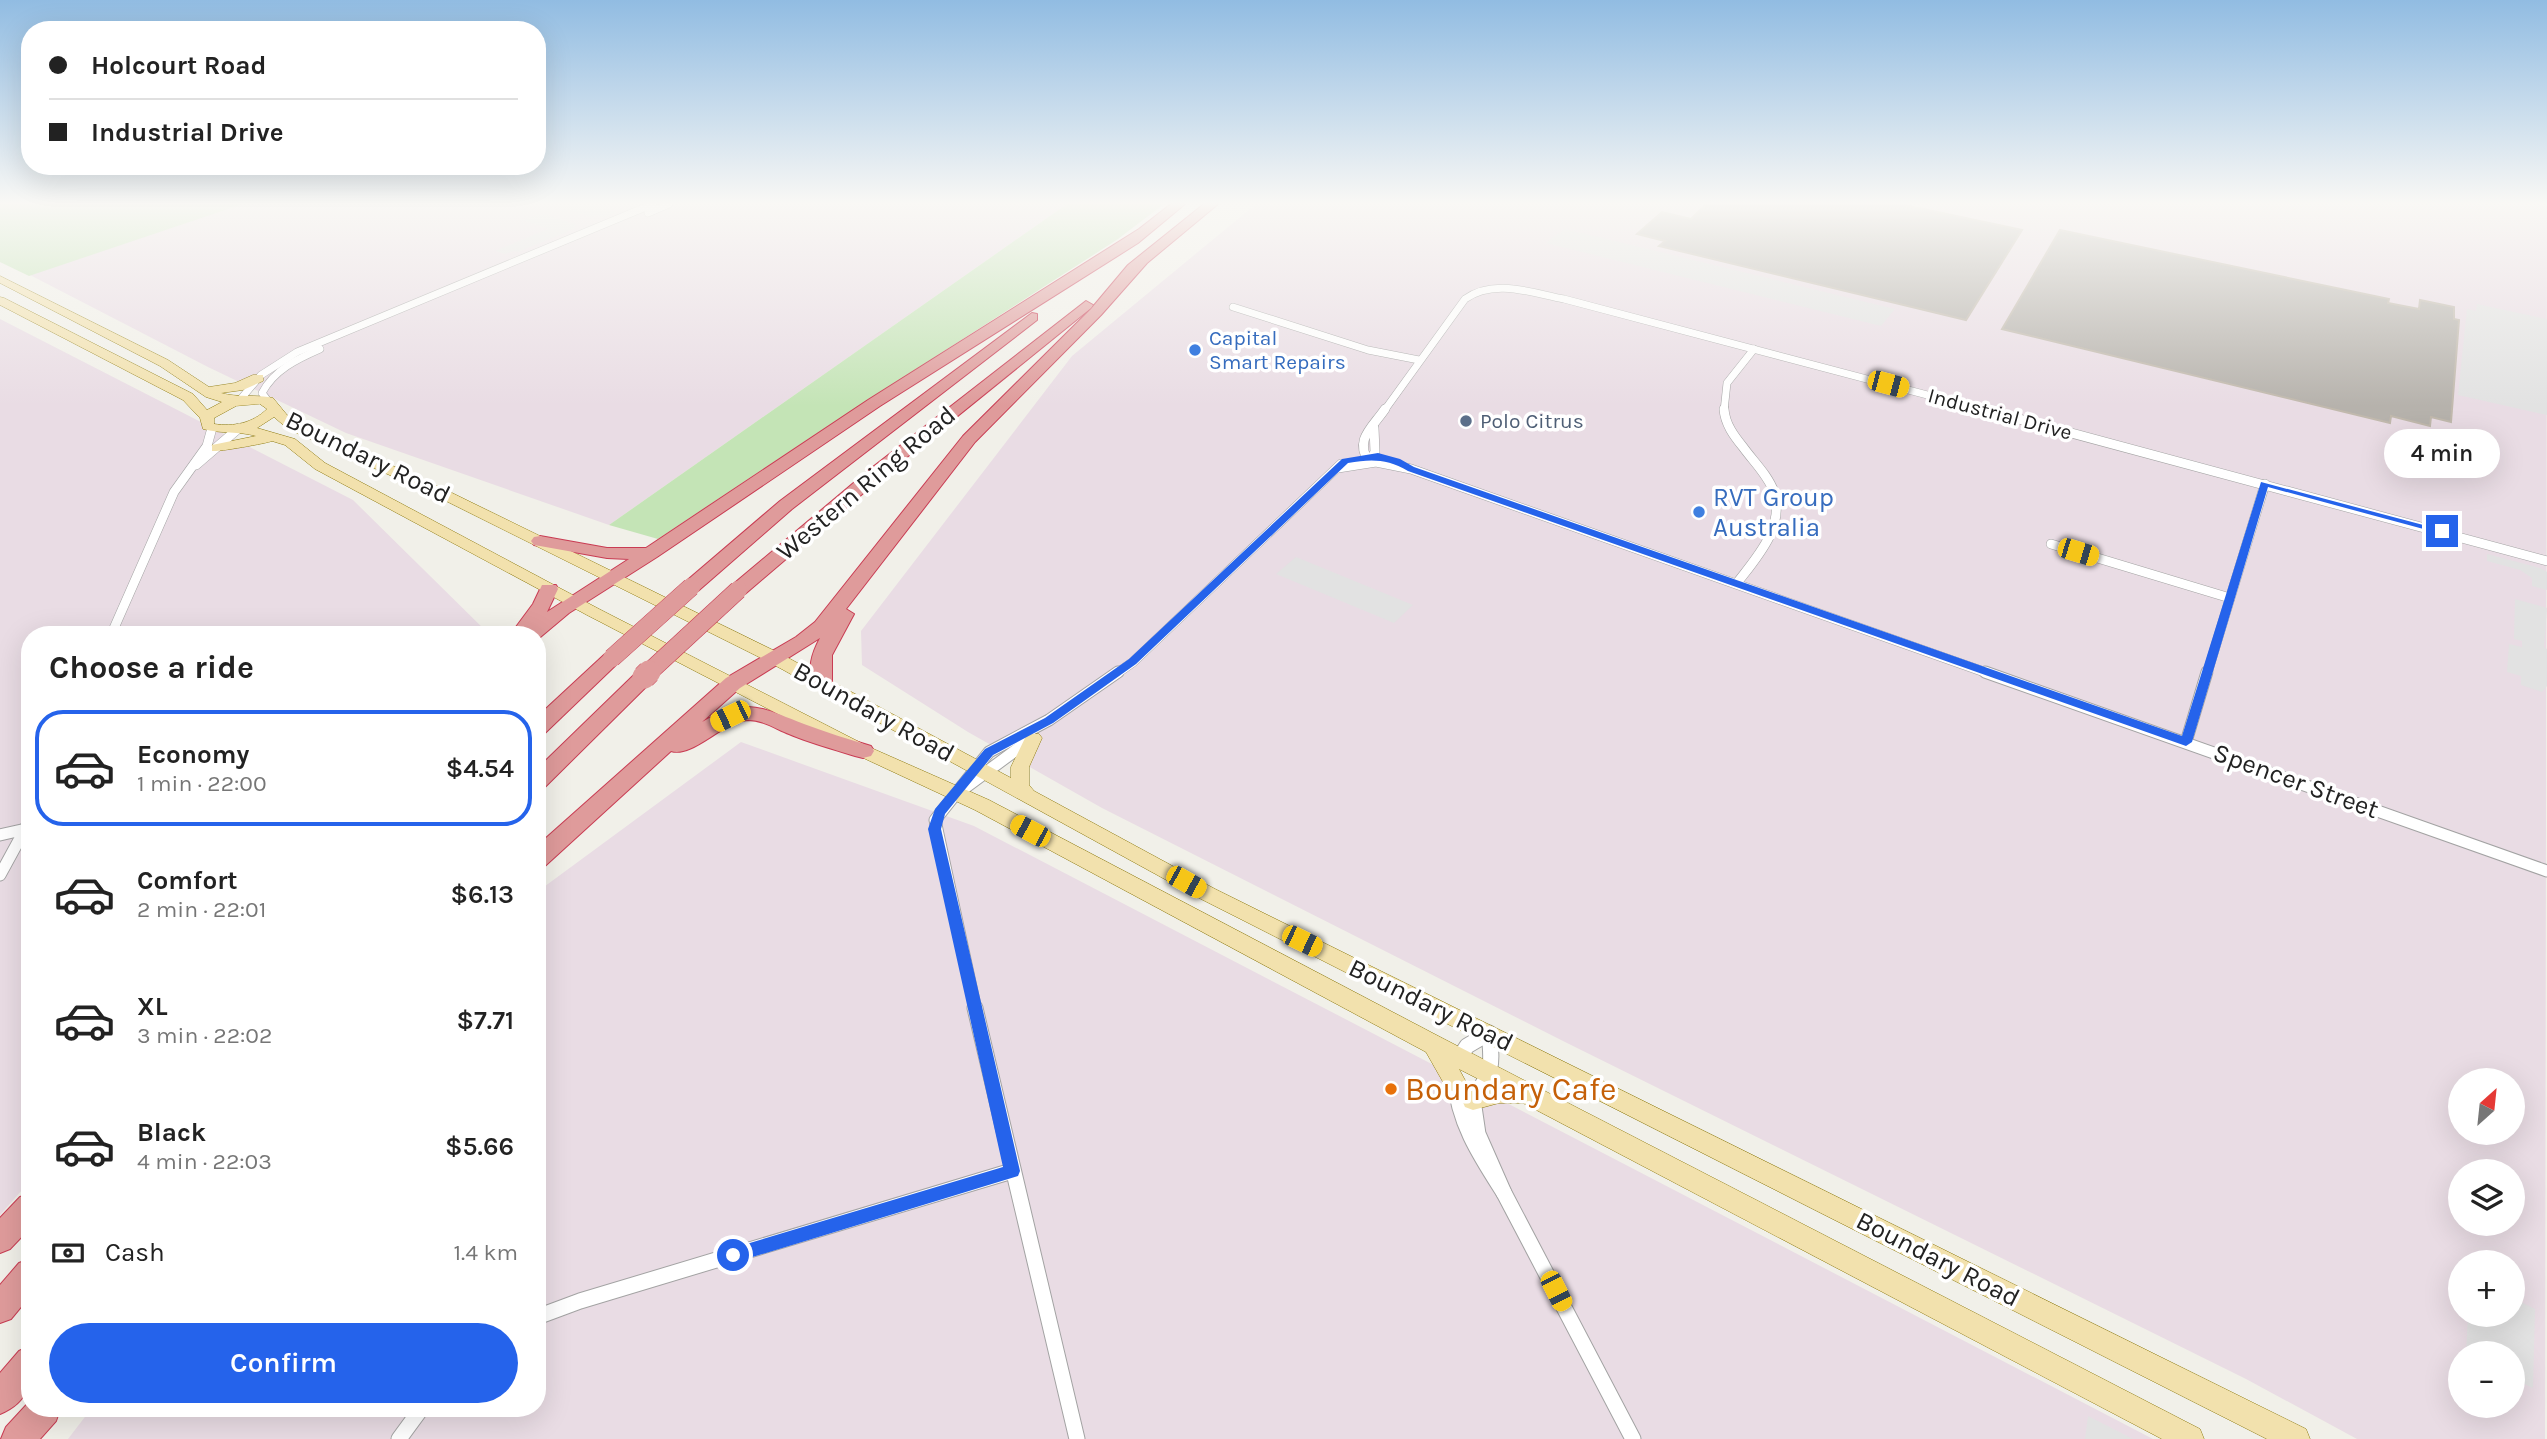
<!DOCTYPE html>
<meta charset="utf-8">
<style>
:root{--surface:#fff;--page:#f2f2f2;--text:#222;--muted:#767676;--line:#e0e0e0;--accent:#2563eb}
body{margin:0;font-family:Karla,sans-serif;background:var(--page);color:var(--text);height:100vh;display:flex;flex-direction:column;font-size:26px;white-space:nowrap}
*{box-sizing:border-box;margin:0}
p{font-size:23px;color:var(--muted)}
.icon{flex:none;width:38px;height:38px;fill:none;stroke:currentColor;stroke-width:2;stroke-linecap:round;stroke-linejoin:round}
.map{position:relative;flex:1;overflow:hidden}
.drawer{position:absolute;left:21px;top:626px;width:525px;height:791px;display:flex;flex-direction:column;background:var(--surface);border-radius:28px;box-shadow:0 7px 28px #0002}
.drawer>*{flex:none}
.guide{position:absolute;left:21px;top:21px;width:525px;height:154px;border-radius:28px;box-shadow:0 7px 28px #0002;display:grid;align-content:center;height:154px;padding:0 28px;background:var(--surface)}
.needle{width:46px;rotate:27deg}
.fabs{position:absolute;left:2448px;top:1068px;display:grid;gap:14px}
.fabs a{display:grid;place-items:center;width:77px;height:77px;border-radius:50%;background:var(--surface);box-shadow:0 7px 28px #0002;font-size:35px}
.end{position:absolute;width:32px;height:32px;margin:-16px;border:9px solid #2563eb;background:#fff;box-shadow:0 0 0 4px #fff}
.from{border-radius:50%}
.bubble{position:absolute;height:49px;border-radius:24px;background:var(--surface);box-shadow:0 7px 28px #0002;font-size:23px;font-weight:600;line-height:49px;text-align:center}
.car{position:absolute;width:21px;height:42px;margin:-21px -10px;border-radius:9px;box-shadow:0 0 5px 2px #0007;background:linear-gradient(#f5c518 24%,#345 0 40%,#f5c518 0 76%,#345 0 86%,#f5c518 0)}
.guide b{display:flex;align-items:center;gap:24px;height:66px;font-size:26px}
.guide b+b{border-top:2px solid var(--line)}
.guide i{width:18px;height:18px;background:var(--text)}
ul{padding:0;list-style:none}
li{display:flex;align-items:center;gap:21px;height:116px;margin:0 14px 10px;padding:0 14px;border:4px solid transparent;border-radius:28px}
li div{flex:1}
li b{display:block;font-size:26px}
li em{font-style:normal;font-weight:600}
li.on{border-color:var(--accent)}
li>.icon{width:63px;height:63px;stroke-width:1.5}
h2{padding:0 28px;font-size:32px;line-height:84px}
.pay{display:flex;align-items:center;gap:18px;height:77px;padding:0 28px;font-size:26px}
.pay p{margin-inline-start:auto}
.cta{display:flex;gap:14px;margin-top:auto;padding:14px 28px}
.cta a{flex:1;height:80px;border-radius:42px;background:var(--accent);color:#fff;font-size:28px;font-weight:600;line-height:80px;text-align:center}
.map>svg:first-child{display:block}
.industrial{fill:#e9dce4;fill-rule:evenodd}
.grass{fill:#c4e4b6}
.parking{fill:#e2e2e2}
.building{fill:#b6b2ac;stroke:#c1b9ad;stroke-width:2}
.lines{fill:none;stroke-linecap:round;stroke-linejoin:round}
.street-far3-casing{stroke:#a3a3a3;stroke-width:8}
.street-far2-casing{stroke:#a3a3a3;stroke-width:10}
.street-far1-casing{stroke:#a3a3a3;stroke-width:13}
.street-casing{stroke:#a3a3a3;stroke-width:17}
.primary-casing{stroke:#8e7b11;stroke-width:1}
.highway-casing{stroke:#c93c53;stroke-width:2}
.street-far3{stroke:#fff;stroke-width:7}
.street-far2{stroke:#fff;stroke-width:9}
.street-far1{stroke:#fff;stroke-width:11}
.street{stroke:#fff;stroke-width:15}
.primary{fill:#f2e1ad;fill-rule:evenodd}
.highway{fill:#df9b9b;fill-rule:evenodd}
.highway-bridge-far1-casing{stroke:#c93c53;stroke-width:19;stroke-linecap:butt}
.highway-bridge-casing{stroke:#c93c53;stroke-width:24;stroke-linecap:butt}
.highway-bridge-far1{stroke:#df9b9b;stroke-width:18}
.highway-bridge{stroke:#df9b9b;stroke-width:23}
.route{fill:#2563eb}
.shop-dot{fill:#3f7fe0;stroke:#fff;stroke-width:2.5}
.service-dot{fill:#5c6f8a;stroke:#fff;stroke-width:2.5}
.food-dot{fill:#e8710a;stroke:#fff;stroke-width:2.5}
.labels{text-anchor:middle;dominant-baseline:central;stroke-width:7;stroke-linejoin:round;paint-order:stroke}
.far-shop-label{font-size:21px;fill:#366cbe;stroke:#fff;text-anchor:start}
.far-street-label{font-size:21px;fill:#222;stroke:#fff}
.far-service-label{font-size:21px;fill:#4e5e75;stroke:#fff;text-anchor:start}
.street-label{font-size:26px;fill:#222;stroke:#fff}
.shop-label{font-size:26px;fill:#366cbe;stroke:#fff;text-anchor:start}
.near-food-label{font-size:32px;fill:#c56008;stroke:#fff;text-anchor:start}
</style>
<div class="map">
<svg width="2547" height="1439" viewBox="0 0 2547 1439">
<rect width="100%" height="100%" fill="#f1f0e9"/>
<g class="industrial">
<polygon points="241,204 1067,204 609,525 346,433 208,367 30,275"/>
<path d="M1256,204H2547L2545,1439H2357L2246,1379L1565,1042L1102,808L968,732L862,665L861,631L1072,356ZM2460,1080H2513V1132H2460ZM2460,1171H2513V1223H2460ZM2460,1262H2513V1314H2460ZM2460,1353H2513V1405H2460Z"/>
<polygon points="0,319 353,500 490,635 30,635 30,1181 0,1215"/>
<polygon points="741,742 974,826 2153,1439 68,1439 91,1409 537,1409 537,892"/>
</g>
<g class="grass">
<polygon points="0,204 243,204 29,276 0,262"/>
<polygon points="1067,204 1164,204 1118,239 834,422 658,539 609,525"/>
</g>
<g class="parking">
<polygon points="562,204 591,204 616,212 603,218 596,215 591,217 557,206"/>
<polygon points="537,215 547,215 577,225 573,227 576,228 518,252 514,251 505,254 495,251 548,229 524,220"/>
<polygon points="1565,229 1895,309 1881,326 1546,243"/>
<polygon points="2477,304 2547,319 2547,415 2458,395 2467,309 2476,311"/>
<polygon points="2487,554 2540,568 2547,572 2547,590 2532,586 2532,578 2520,570 2487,561"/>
<polygon points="1296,557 1413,605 1394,623 1276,574"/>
<polygon points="2515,599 2547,608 2544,647 2547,649 2547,686 2542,692 2521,685 2521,676 2507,672 2509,644 2522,647 2522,641 2514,639"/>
<polygon points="2513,1298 2535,1309 2533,1388 2513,1379 2513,1353 2466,1353 2468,1314 2513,1314"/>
<polygon points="2088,1416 2133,1439 2085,1439"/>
</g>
<g class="building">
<polygon points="1706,204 1900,204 2022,230 1966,320 1659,246 1665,241 1637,234 1662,212 1691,219"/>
<polygon points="2060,230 2389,299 2388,303 2419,309 2420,300 2454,307 2454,319 2459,320 2451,422 2431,417 2430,426 2391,416 2390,423 2002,329"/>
</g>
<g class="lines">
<defs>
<g id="street-far3">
<polyline points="648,213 669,204"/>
<polyline points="1233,307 1368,350 1419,360"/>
<polyline points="239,401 261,375 297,352 653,204"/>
<path d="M268,401L262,393C274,370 297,359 320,349"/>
<path d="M1384,411L1465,299C1494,278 1532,293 1564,299L1988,411"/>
<polyline points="1724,411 1727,383 1754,349"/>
</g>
<g id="street-far2">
<path d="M1724,409C1725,424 1734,436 1743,447C1753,461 1768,475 1774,492C1785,527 1757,557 1737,583"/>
<polyline points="1982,409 2547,561"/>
<path d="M1369,462C1354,440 1372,428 1385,409"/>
<polyline points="1369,462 1375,452 1374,428"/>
<polyline points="196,465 239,428"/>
<polyline points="1338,468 1376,462 1411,469 1990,674"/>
<polyline points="2051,544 2230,598"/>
<polyline points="111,635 174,492 207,446 212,428"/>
<polyline points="1116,674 1133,662 1341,464"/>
<polyline points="2207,674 2265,484"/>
</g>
<g id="street-far1">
<polyline points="1985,672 2547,871"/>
<polyline points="2186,742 2207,672"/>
<polyline points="962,790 1031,739"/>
<polyline points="0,835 26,829"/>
<polyline points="0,875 30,820"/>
<polyline points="976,1010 935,820 989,752 1049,720 1118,672"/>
</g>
<g id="street">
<polyline points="975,1008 1077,1439"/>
<path d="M1458,1060L1467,1046L1489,1033C1493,1068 1492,1071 1473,1100L1478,1134L1504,1193L1633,1439"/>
<path d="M1455,1079C1458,1123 1481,1157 1504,1193"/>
<polyline points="537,1317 580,1301 1012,1171"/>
<polyline points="399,1439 421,1409"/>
</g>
<path id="primary" d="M0,276L168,360L209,387L235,383L253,375H263V381L243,390L221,393C238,398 255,394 273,398L287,415L298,423L448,491L779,653L1011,778V767L1027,734H1039L1042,738L1029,767V785L1034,791L1215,889L2306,1429L2310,1439H2267L1201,899L767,661L438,497L288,429L274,417L257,428L295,439L325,463L599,609L869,747L989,800L1442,1038L2200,1429L2204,1439H2162L1523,1103H1499L1473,1110L1465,1107L1462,1100L1465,1093L1490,1085L1459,1069L1466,1082L1463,1089L1455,1092L1447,1089L1426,1052L975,810L857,755L587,615L315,469L285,445L272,441C268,443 218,452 212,451V445L256,436C239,431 221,434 203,429L200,418L183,400L0,305V297L4,298L193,394L207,410L222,402L206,397L160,366L0,283ZM260,404L267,409C253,423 234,427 214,424V418L236,406Z"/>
<g id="highway">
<polygon points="1171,204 1185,204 1138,243 880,406 657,557 569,613 538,639 537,635 516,635 513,631 533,604 542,585 556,585 558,589 547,612 629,559 607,558 540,546 534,545 531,541 534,537 540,536 607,548 646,548 868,400 1139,229"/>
<path d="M1204,204H1218L1147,263L1101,315L975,442L846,609L854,614L832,655V682L829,687H815C806,670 812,653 820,638L740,688L702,722C747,697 759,707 804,724C825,732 848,739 871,746L874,751L871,756L863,758L855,756C833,749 810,743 789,734C776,729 763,720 748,720C723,721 693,758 671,751L545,866L537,869V846L726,678L796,637L815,622L963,436L1091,309L1128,265Z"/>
<polygon points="1086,301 1093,305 1091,308 881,478 745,594 731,594 729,590 731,586 869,470"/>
<polygon points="1032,313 1037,314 1037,320 792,509 698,591 684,591 682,587 684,583 780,501"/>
<polygon points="612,652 619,654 622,658 619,662 544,734 537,736 537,717 605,654"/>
<polygon points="644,670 651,672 654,677 651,682 545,787 537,790 537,769 637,672"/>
<polygon points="30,1194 30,1228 10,1249 0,1253 0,1218 20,1197"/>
<polygon points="30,1259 30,1296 11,1319 0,1323 0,1285 19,1263"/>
<path d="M30,1346C30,1377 34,1400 0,1414V1373L19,1351Z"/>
<polygon points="30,1401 30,1409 60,1409 56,1421 40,1439 1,1439 6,1427"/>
</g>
</defs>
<use href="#street-far3" class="street-far3-casing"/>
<use href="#street-far2" class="street-far2-casing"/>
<use href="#street-far1" class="street-far1-casing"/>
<use href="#street" class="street-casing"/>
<use href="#primary" class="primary-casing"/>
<use href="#highway" class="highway-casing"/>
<use href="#street-far3" class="street-far3"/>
<use href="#street-far2" class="street-far2"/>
<use href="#street-far1" class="street-far1"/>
<use href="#street" class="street"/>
<use href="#primary" class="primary"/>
<use href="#highway" class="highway"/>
<defs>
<g id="highway-bridge-far1">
<polyline points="612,658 691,587"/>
<polyline points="647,674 738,590"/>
</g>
<polyline id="highway-bridge" points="644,677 649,672"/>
</defs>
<use href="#highway-bridge-far1" class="highway-bridge-far1-casing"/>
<use href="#highway-bridge" class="highway-bridge-casing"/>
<use href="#highway-bridge-far1" class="highway-bridge-far1"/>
<use href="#highway-bridge" class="highway-bridge"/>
</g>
<linearGradient id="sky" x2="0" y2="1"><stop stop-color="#91bce2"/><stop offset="0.5" stop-color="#f9f8f5"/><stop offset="1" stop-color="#f9f8f5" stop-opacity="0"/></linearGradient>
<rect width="2547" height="406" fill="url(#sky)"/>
<path class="route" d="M1378,453L1400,459L1414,467L2182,736L2261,482L2446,531L2442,534L2268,487L2192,742L2186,746L1408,471C1387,459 1372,459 1348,463L1136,664L1053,723L993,755L945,814L941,829L1020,1171L1018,1176L733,1263L727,1261L725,1255L727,1250L733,1248L1003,1167L928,829L935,809L985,749L1045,718L1129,659L1342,459Z"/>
<g class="shop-dot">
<circle cx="1195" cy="350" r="7"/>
<circle cx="1699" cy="512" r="7"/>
</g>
<circle class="service-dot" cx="1466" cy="421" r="7"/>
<circle class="food-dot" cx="1391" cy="1089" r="7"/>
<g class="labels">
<g class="far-shop-label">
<text x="1209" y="338">Capital<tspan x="1209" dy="24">Smart Repairs</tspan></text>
</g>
<g class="far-street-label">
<text transform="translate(2000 414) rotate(15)">Industrial Drive</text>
</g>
<g class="far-service-label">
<text x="1480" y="421">Polo Citrus</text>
</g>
<g class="street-label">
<text transform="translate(368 457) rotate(26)">Boundary Road</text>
<text transform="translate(866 483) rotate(-40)">Western Ring Road</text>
<text transform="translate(874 712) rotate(29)">Boundary Road</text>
<text transform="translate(2296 781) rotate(20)">Spencer Street</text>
<text transform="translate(1431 1005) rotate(26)">Boundary Road</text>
<text transform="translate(1938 1259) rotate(27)">Boundary Road</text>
</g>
<g class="shop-label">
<text x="1713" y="497">RVT Group<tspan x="1713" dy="30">Australia</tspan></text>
</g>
<g class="near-food-label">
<text x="1405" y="1089">Boundary Cafe</text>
</g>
</g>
</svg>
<div class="fabs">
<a><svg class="needle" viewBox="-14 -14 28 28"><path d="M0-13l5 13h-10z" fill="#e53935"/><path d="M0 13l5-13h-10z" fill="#767676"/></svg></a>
<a><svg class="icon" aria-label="layers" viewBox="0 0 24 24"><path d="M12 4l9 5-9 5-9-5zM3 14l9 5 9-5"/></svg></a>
<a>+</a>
<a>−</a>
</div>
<i class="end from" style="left:733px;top:1255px"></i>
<i class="end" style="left:2442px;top:531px"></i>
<div class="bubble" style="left:2384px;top:429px;width:116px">4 min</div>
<i class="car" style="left:1888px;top:384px;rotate:105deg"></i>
<i class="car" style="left:2078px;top:552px;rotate:107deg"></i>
<i class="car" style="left:730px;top:716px;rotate:244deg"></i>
<i class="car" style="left:1030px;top:831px;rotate:298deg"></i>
<i class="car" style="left:1186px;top:882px;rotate:119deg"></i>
<i class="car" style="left:1302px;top:941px;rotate:116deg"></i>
<i class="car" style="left:1556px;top:1291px;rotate:153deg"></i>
<div class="guide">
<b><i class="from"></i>Holcourt Road</b>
<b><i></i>Industrial Drive</b>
</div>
<section class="drawer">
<h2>Choose a ride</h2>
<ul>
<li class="on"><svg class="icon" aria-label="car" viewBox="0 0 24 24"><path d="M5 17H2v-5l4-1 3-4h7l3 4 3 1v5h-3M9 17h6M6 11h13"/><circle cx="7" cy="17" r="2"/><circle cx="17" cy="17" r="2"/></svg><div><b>Economy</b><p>1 min · 22:00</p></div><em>$4.54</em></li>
<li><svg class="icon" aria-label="car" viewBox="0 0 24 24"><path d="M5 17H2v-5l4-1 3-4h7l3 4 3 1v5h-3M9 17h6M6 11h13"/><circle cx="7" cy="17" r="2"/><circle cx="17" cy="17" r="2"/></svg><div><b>Comfort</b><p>2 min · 22:01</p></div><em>$6.13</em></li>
<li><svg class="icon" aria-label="car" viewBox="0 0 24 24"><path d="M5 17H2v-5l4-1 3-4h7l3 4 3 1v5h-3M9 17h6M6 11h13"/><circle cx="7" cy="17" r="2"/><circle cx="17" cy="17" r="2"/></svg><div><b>XL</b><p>3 min · 22:02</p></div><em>$7.71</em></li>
<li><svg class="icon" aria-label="car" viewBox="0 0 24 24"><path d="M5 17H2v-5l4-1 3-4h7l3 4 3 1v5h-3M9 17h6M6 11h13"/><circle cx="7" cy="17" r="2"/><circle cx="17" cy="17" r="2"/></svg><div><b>Black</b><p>4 min · 22:03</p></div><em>$5.66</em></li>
</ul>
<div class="pay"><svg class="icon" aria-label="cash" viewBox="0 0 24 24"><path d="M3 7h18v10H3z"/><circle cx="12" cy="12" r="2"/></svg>Cash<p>1.4 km</p></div>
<div class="cta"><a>Confirm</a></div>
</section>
</div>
